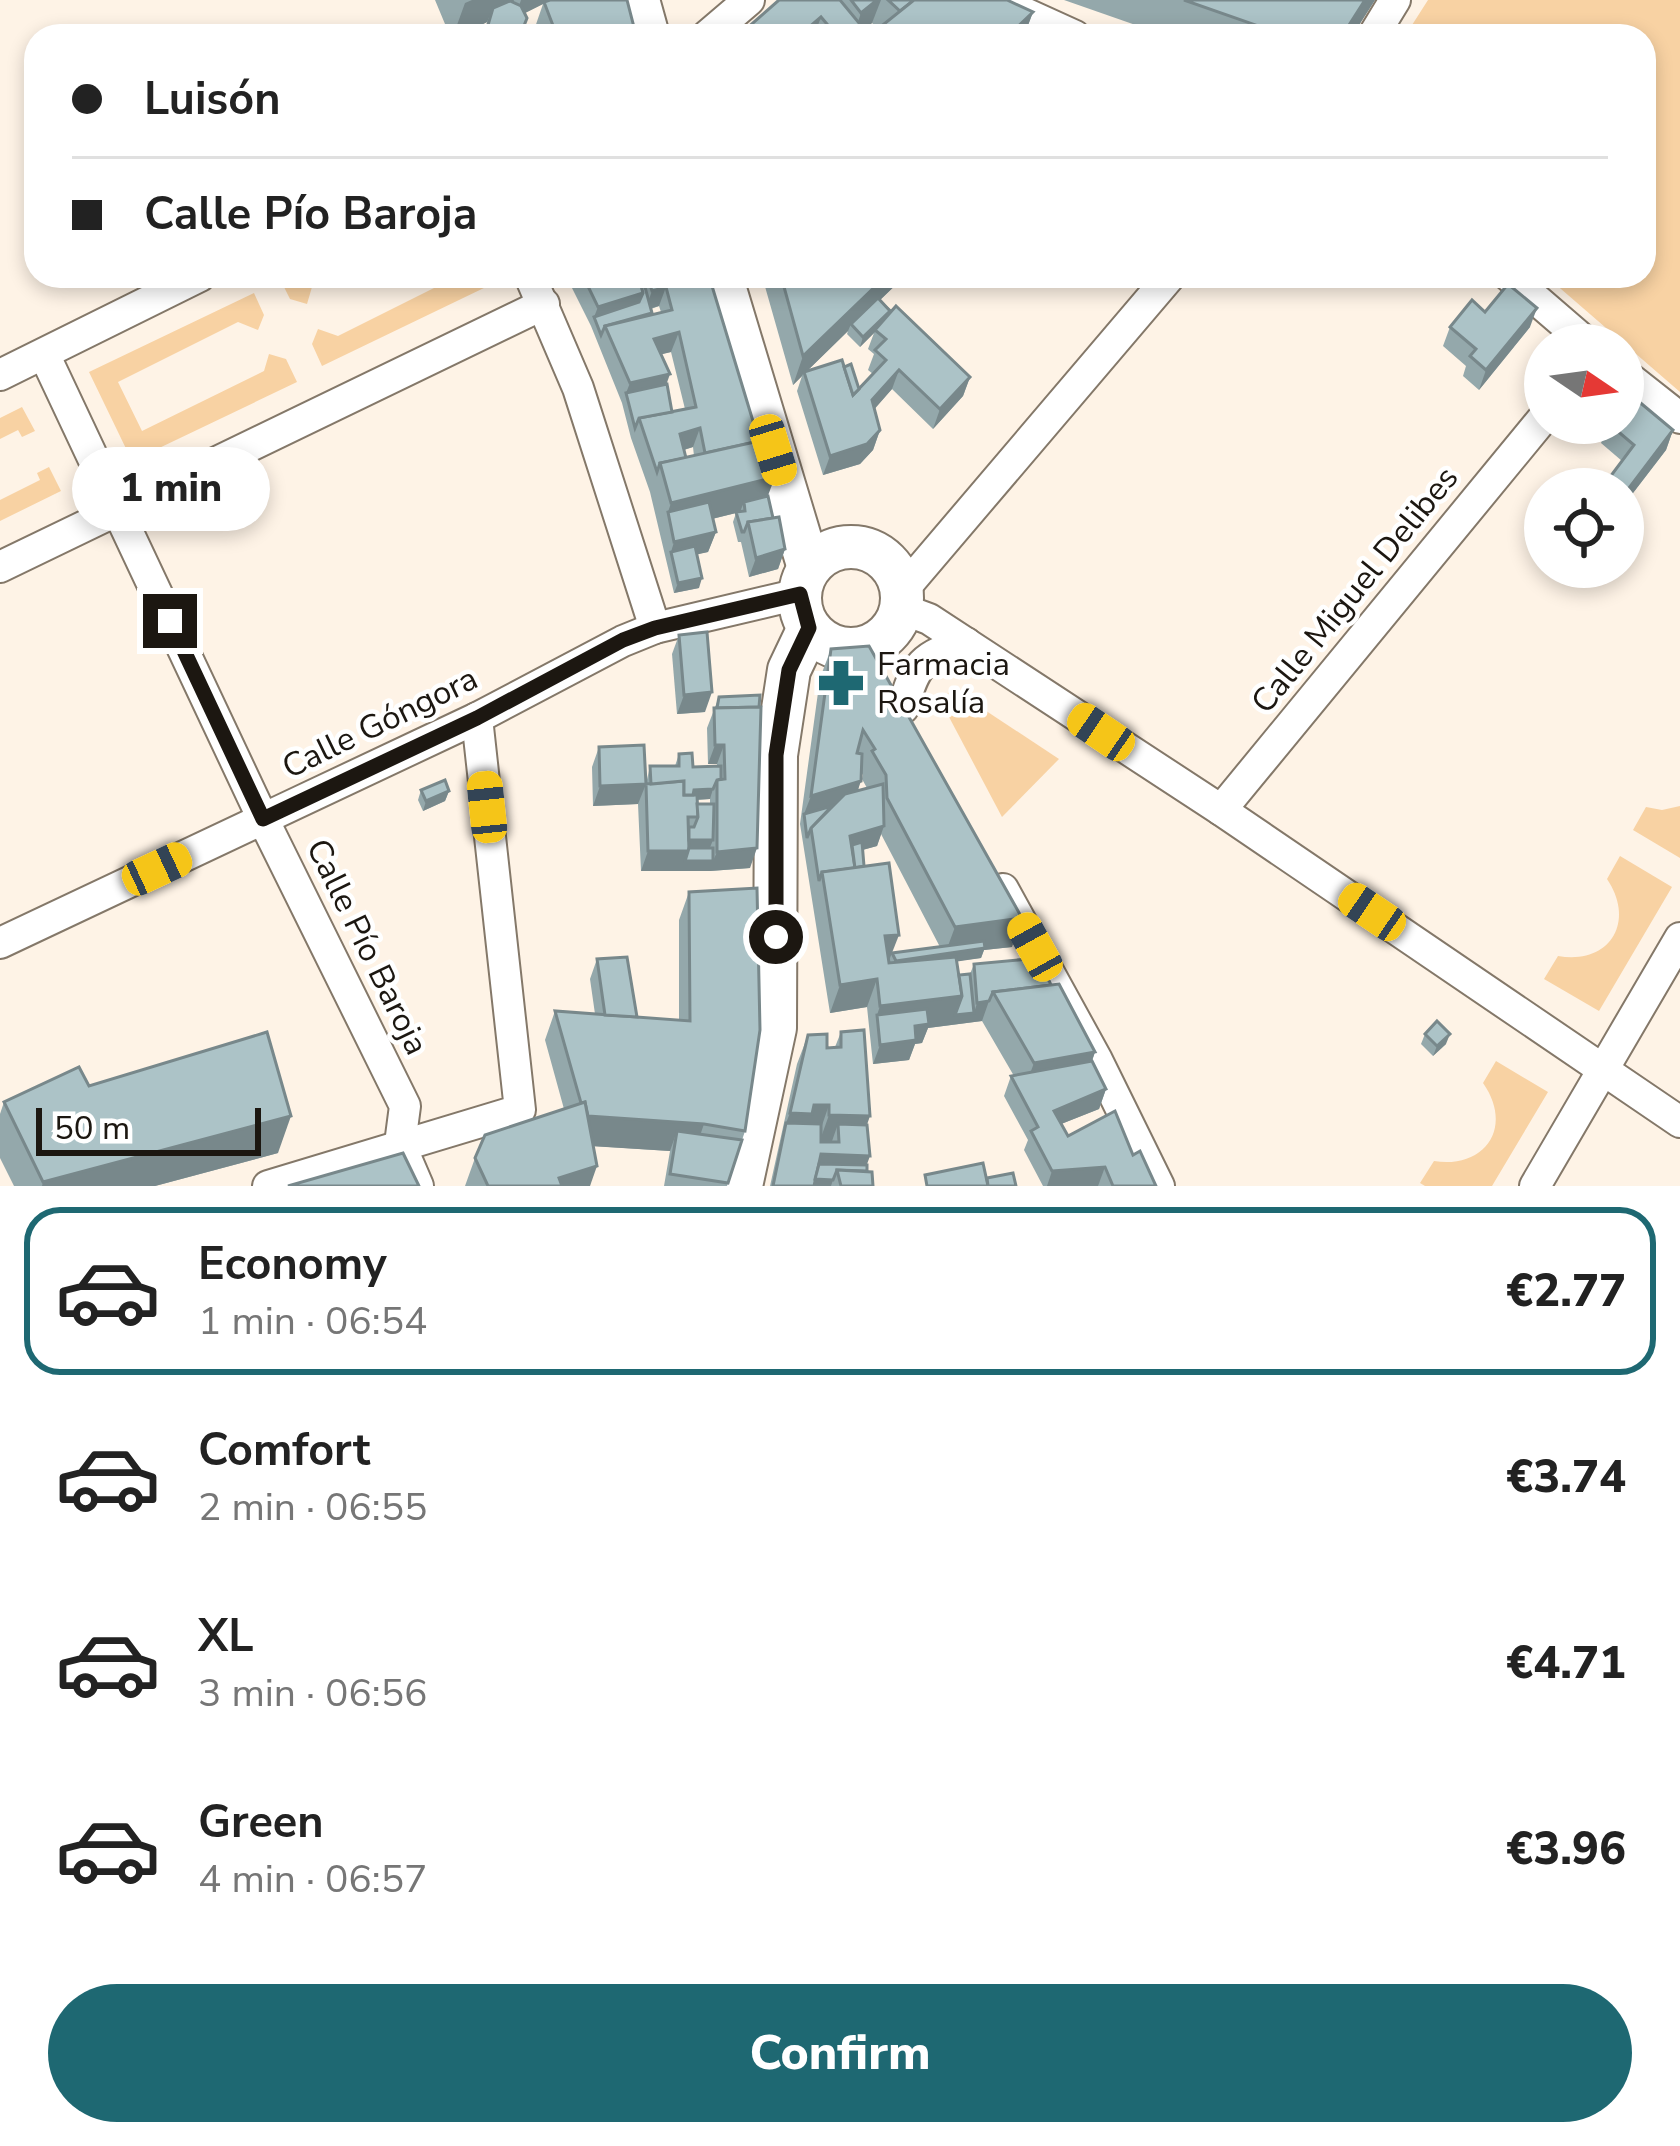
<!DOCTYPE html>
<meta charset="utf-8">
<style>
:root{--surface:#fff;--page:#f2f2f2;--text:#222;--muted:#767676;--line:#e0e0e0;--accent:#1e6872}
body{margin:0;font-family:"Nunito Sans",sans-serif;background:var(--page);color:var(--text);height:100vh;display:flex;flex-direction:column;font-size:45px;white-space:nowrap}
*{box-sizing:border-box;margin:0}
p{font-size:39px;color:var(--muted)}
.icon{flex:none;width:66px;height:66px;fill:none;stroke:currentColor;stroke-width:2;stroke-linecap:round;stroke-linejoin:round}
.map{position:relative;height:1186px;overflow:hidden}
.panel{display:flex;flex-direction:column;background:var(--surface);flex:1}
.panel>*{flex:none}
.top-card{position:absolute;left:24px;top:24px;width:1632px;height:264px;border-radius:36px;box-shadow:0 6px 18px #0003;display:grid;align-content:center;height:264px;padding:0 48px;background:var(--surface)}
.needle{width:78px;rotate:103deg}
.buttons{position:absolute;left:1524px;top:324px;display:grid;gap:24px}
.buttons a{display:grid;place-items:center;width:120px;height:120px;border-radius:50%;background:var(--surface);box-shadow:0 6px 18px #0003;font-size:60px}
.scale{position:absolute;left:36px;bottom:30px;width:225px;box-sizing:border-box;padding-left:12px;border:6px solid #1c1711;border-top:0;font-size:33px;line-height:42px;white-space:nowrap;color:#1c1711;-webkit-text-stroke:9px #fff;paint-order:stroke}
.end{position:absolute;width:54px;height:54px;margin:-27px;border:15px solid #1c1711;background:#fff;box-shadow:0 0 0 6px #fff}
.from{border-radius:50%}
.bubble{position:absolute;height:84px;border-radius:42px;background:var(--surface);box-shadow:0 6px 18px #0003;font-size:39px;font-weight:800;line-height:84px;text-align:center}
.car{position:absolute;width:36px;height:72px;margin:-36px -18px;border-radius:15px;box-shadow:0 0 9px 3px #0007;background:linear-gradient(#f5c518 24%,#345 0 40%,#f5c518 0 76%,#345 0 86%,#f5c518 0)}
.top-card b{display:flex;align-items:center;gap:42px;height:114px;font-size:45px}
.top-card b+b{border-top:3px solid var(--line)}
.top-card i{width:30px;height:30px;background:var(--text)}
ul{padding:21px 0 0;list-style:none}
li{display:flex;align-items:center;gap:36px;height:168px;margin:0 24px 18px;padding:0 24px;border:6px solid transparent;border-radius:36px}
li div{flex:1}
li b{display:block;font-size:45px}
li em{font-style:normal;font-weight:800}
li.on{border-color:var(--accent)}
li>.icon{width:108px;height:108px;stroke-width:1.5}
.cta{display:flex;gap:24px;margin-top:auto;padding:24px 48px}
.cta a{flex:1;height:138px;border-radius:72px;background:var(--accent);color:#fff;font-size:48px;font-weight:800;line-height:138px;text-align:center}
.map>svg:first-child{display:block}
.green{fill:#f8d2a3}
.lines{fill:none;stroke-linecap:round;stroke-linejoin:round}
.street-casing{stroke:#847869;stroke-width:34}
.secondary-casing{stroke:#847869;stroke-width:46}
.street{stroke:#fff;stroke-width:30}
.secondary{stroke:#fff;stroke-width:42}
.wall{fill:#94a8ab;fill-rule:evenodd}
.shaded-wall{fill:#78888b}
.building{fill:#acc3c7;stroke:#78888b;stroke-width:3}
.route{stroke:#1c1711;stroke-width:15}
.labels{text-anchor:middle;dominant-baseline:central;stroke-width:9;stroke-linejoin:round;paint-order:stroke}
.street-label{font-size:33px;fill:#1c1711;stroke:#fff}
.poi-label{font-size:33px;fill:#1c1711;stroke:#fff;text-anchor:start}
</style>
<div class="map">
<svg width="1680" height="1186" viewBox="0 0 1680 1186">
<rect width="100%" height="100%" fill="#fef3e6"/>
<g class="green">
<polygon points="1428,0 1680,0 1680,392 1546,276 1644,276 1644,36 1405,36"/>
<polygon points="334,276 312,287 307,304 290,299 279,277"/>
<polygon points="458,276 481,276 486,287 322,366 312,344 318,329 338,336"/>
<polygon points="254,293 264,315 258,330 238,322 118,382 142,431 264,371 269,354 286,359 297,382 132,461 89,372"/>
<polygon points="22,407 35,431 22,437 18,430 0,439 0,418"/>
<polygon points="49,467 61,491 0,521 0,500 40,480 37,473"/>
<polygon points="953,689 1059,759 1002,817 940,700"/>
<polygon points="1680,806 1680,858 1633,830 1646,807 1662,810"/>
<path d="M1620,856L1672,887L1599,1011L1544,979L1558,956C1610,965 1636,922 1607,879Z"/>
<path d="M1496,1061L1548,1092L1492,1186H1425L1420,1183L1434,1161C1485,1169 1514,1127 1483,1083Z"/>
</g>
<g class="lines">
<defs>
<g id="street">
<polyline points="996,0 1075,36"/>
<polyline points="707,36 749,0"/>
<polyline points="1373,36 1395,0"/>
<polyline points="530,276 578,388 655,628"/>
<polyline points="1509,276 1589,345"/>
<polyline points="44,354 263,819 405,1106 400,1144 418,1186"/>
<polyline points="1623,373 1680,418"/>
<polyline points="0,375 200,276"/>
<polyline points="0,567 544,304"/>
<polyline points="902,591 1170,276"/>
<polyline points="902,609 929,619 1221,810 1680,1122"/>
<path d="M903,708C915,664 922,656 966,643"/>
<polyline points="1221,810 1545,416"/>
<polyline points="1003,889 1097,1060 1159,1186"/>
<polyline points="0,943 477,718 623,641 655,628 799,594"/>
<polyline points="268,1186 520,1110 477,718"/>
<polyline points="1535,1186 1680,938"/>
</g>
<g id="secondary">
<polyline points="638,0 648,36"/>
<polyline points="721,276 809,568"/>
<circle cx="851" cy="598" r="51"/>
<polyline points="741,1186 775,1028 776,755 789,670 809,628"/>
</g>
</defs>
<use href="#street" class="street-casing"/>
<use href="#secondary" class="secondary-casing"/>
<use href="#street" class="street"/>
<use href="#secondary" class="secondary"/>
</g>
<g class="wall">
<polygon points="435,0 627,0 636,36 532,36 543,4 525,13 520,36 483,36 487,22 460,36 450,36"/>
<path d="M779,0H1007L1033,12L1024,36H738ZM872,23L878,29L869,35L865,30Z"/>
<polygon points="1064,0 1375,0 1352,36 1167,36"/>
<path d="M566,276H709L773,518L785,549L778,569L749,577L741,542H738L733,522L736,513L712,519L716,532L708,552L697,554L699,588L674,593L650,492L631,438L622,403L591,326ZM659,306L661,312L651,315V309ZM671,352L685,409L672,412L661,354ZM693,447L694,456L686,458L684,450Z"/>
<path d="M762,276H905L880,300L970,377L963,396L933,429L892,389L874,409L880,430L873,450L860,464L823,475L797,391L802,376L793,385ZM848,331L847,334L860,347L874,333L868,349L874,354L868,370L873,374L859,389L844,367L808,370Z"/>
<polygon points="1485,312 1530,327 1479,390 1463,376 1466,366 1443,346 1450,327"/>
<polygon points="1608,423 1673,430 1666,450 1623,506 1622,461 1601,443"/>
<polygon points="679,635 705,712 677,714 672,654"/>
<path d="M831,649L1012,947L984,950L981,958L956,961L959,975L970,974L974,964L1051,985L1095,1052L1092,1061L1106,1089L1099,1109L1061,1124L1068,1136L1133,1155L1156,1186H1043L1024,1150L1028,1140L1004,1096L1011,1076H1014L982,1021L928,1028L922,1043L915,1044L909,1060L873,1064L867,1007L830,1013L800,824L820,678ZM861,772L863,775L862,779L867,788L858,791ZM881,834L940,947L892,953L864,866L862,850L877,846Z"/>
<path d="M719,697L759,707L750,868L710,871H641L638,804L593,806L592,767L599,747L646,784L650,766H675L679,754L693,767L717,766V764H708L707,728ZM710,799V804H697V800Z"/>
<polygon points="421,790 449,791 445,801 423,811 418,800"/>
<polygon points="689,892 745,1131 727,1186 664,1186 670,1151 593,1146 590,1186 465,1186 475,1158 564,1109 545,1040 555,1011 595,1014 590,979 597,959 637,1017 679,1020 679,920"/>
<polygon points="841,1032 867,1125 867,1171 873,1186 770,1186 797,1064 808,1035 827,1048 835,1047"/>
<polygon points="1425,1034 1446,1044 1433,1056 1421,1044"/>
<polygon points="89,1086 278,1153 155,1186 14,1186 0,1158 0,1114 4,1102"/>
</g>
<g class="shaded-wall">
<polygon points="472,0 514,0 510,10 493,8 487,22 460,36 453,36 465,3"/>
<polygon points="521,0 551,0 515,18"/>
<polygon points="877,0 881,0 872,23 857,36 853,36 861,13"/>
<polygon points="1365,0 1375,0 1352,36 1342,36"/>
<polygon points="1033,12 1024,36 1008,36"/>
<polygon points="821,17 814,36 799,36"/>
<polygon points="886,276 905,276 853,326 851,324 848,331 804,374 804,372 802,376 793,385 803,356"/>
<polygon points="666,287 659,306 645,310 652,291"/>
<polygon points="643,293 636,312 594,317 598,307"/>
<polygon points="1537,308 1530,327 1479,390 1486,370"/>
<polygon points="890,311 887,320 860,347 863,337"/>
<polygon points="679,332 671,352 647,358 654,339"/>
<polygon points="899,370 892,389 865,420 872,400"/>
<polygon points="670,374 663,394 626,393 630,383"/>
<polygon points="970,377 963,396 933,429 940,409"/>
<polygon points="700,428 693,447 673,453 680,434"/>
<polygon points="880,430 873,450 860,464 823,475 830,456"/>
<polygon points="1673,430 1666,450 1623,506 1623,496"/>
<polygon points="775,477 764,506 744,502 740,512 671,529 668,512 671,503"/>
<polygon points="716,532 708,552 673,560 671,552 674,542"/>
<polygon points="785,549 778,569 749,577 756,558"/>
<polygon points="702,578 699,588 674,593 678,583"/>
<polygon points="712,692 705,712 677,714 684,695"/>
<polygon points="715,745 724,745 717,764 708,764"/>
<polygon points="861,781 851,810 804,814 811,796"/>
<polygon points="646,784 638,804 593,806 600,786"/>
<polygon points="713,789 710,799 690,800 694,790"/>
<polygon points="449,791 445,801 423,811 426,801"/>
<polygon points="884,826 877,846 848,854 850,836"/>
<polygon points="685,840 713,840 709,850 682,850"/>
<polygon points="757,848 750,868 710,871 641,871 648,851 689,851 713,861 717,852"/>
<polygon points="1022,918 1012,947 984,950 981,958 893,971 896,961 945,954 955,927"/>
<polygon points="899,935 888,963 885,936"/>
<polygon points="877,979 867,1007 830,1013 840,985"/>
<polygon points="962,996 974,1013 977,1003 989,1001 982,1021 928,1028 922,1043 915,1044 909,1060 873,1064 880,1045 877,1015 880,1006"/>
<polygon points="1450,1034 1446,1044 1433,1056 1437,1046"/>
<polygon points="1095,1052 1085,1081 1023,1092 1034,1063"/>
<polygon points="1106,1089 1099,1109 1046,1130 1054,1111"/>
<polygon points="814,1105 829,1105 819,1134 786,1123 790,1113"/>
<polygon points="829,1115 870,1116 860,1145 838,1124 831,1144 819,1143"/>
<polygon points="291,1116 278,1153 155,1186 42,1186 43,1182"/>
<polygon points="584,1116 704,1124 694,1153 677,1131 670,1151 574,1145"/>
<polygon points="821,1154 870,1156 863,1175 837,1170 815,1174"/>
<polygon points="597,1166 590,1186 556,1186 559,1178"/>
<polygon points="1105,1167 1098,1186 1047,1186 1052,1171"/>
<polygon points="814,1179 833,1180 831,1186 811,1186"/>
</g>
<g class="building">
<polygon points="550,0 627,0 636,35 557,36 544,2"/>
<polygon points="779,0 840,0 869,35 837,36 821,17 799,36 753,36 746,29"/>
<polygon points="851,0 877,0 861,13"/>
<polygon points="888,0 914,0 900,11"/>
<polygon points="914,0 1007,0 1033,12 1008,36 869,36"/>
<polygon points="1184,0 1365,0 1342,36 1287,36"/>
<polygon points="510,1 521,6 527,18 520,36 495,36 488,25 493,8"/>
<polygon points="476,30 481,36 466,36 466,33"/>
<polygon points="583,276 639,276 643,293 598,307"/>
<polygon points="639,276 642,276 652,313 605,326 601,335 594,317 639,302 643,293"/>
<polygon points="647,276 709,276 759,441 705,453 700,428 680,434 686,458 660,463 657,472 639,418 696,407 679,332 654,339 670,374 630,383 605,326 672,310 666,287 652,291"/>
<polygon points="781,276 886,276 803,356"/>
<polygon points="1508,284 1537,308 1486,370 1470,356 1476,349 1450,327 1472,300 1485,312"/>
<polygon points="878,298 890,311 863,337 851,324"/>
<polygon points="896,306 970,377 940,409 899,370 872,400 880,430 867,444 830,456 804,372 842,360 853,395 886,360 875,350 886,339 875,330"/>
<polygon points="851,364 859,389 853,395 844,367"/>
<polygon points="667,384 672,412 639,418 635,428 626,393"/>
<polygon points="1631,395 1673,430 1623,496 1623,489 1601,489 1634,445 1608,423 1623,423 1623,405"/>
<polygon points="764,440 775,477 671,503 660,463"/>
<polygon points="768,496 773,518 748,522 744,532 742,532 736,512 745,511 744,502"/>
<polygon points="709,502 716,532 674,542 668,512"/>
<polygon points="779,517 785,549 756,558 748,522"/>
<polygon points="695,546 702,578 678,583 671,552"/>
<polygon points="707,632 712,692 684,695 679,635"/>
<polygon points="869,646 1022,918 955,927 887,798 886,775 872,751 875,749 863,730 857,753 862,754 861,781 811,796 831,649"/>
<polygon points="760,695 759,707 717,708 719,697"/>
<polygon points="761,707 757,848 717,852 717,780 725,779 724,745 715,745 714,708"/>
<polygon points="644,745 646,784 684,781 684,795 697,795 698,817 688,817 689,851 648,851 646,784 600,786 599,747"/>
<polygon points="692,753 693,767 721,766 721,779 717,780 713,789 694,790 693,795 684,795 684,781 651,784 650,766 679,766 679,754"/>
<polygon points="445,780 449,791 426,801 421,790"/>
<polygon points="883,784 884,826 850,836 855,868 822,872 819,881 811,828 845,794"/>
<polygon points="697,804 714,804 713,840 689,840 689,827 694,827 698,817"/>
<polygon points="832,806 811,828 807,838 804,814"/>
<polygon points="862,842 864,866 855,868 852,845"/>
<polygon points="689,848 713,848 713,861 685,861"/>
<polygon points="889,863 899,935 885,936 889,963 956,957 962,996 880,1006 877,979 840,985 822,872"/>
<polygon points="757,888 760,1030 745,1131 704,1124 588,1116 585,1102 581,1103 555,1011 690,1021 689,892"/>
<polygon points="984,941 985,948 896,961 892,953"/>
<polygon points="627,957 637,1017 605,1015 597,959"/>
<polygon points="1039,958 1051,985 993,992 989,1001 977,1003 974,964"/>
<polygon points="970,974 974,1013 955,1015 962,996 959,975"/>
<polygon points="1059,984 1095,1052 1034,1063 993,992"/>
<polygon points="927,1009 929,1024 915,1026 916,1040 880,1045 877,1015"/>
<polygon points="1437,1021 1450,1034 1437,1046 1425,1034"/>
<polygon points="864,1030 870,1116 829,1115 829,1105 814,1105 812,1114 790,1113 808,1035 827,1034 827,1048 841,1047 841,1032"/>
<polygon points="267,1032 291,1116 43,1182 4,1102 79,1067 89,1086"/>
<polygon points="1092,1061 1106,1089 1054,1111 1068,1136 1115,1111 1133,1155 1140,1151 1156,1186 1113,1186 1105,1167 1052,1171 1031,1131 1038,1127 1011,1076"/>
<polygon points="585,1102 597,1166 559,1178 562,1186 488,1186 475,1158 485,1135"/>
<polygon points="786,1123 821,1124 821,1142 839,1142 838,1124 867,1125 870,1156 821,1154 814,1186 773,1186"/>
<polygon points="677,1131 742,1140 728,1183 670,1174"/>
<polygon points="403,1153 419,1186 288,1186"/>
<polygon points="983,1163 988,1186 927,1186 925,1175"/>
<polygon points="819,1164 867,1165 867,1171 837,1170 833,1180 815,1179"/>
<polygon points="837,1170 872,1172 873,1186 841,1186"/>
<polygon points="1013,1173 1016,1186 988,1186 987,1178"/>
</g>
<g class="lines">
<polyline class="route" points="170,621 263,819 477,718 623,640 655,628 800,594 809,628 789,670 776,755 776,937"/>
</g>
<defs>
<symbol id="pharmacy-bare" viewBox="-9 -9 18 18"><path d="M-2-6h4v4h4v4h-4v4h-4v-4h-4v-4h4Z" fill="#1e6872" stroke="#fff" stroke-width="2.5" paint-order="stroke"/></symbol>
</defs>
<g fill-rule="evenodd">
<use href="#pharmacy-bare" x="808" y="650" width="66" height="66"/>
</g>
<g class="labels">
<g class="street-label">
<text transform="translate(1355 590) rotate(-51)">Calle Miguel Delibes</text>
<text transform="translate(380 723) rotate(-26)">Calle Góngora</text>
<text transform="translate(367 947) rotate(64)">Calle Pío Baroja</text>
</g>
<g class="poi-label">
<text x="877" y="664">Farmacia<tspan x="877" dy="38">Rosalía</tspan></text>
</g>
</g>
</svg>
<div class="buttons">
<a><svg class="needle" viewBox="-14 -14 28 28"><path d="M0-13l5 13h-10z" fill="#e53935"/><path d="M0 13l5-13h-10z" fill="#767676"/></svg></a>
<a><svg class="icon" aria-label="locate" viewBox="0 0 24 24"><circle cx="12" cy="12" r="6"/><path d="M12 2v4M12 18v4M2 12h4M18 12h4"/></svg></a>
</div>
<div class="scale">50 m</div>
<i class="end from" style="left:776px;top:937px"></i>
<i class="end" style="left:170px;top:621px"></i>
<div class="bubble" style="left:72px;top:447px;width:198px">1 min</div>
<i class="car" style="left:773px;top:450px;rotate:163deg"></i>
<i class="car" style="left:1101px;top:732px;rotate:304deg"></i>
<i class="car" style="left:487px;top:807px;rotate:354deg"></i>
<i class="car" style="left:157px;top:869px;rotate:65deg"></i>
<i class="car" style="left:1372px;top:912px;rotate:304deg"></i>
<i class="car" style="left:1035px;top:947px;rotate:331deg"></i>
<div class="top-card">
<b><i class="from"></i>Luisón</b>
<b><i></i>Calle Pío Baroja</b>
</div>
</div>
<section class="panel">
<ul>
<li class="on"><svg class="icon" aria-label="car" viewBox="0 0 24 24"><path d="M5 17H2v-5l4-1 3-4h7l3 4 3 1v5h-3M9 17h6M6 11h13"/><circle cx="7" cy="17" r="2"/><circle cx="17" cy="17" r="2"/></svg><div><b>Economy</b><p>1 min · 06:54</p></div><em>€2.77</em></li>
<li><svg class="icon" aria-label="car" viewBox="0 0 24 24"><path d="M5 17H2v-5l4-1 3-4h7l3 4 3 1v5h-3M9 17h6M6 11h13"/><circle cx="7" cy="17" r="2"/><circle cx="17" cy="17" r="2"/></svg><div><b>Comfort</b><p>2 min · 06:55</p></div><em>€3.74</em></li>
<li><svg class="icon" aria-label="car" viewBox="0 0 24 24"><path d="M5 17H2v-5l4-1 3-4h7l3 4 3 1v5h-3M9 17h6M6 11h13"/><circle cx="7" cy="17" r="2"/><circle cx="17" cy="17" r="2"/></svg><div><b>XL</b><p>3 min · 06:56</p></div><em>€4.71</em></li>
<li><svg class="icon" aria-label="car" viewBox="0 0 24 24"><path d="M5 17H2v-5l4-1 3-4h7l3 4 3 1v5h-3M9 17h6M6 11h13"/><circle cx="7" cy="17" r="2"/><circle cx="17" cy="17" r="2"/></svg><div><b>Green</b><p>4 min · 06:57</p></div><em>€3.96</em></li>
</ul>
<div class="cta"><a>Confirm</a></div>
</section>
